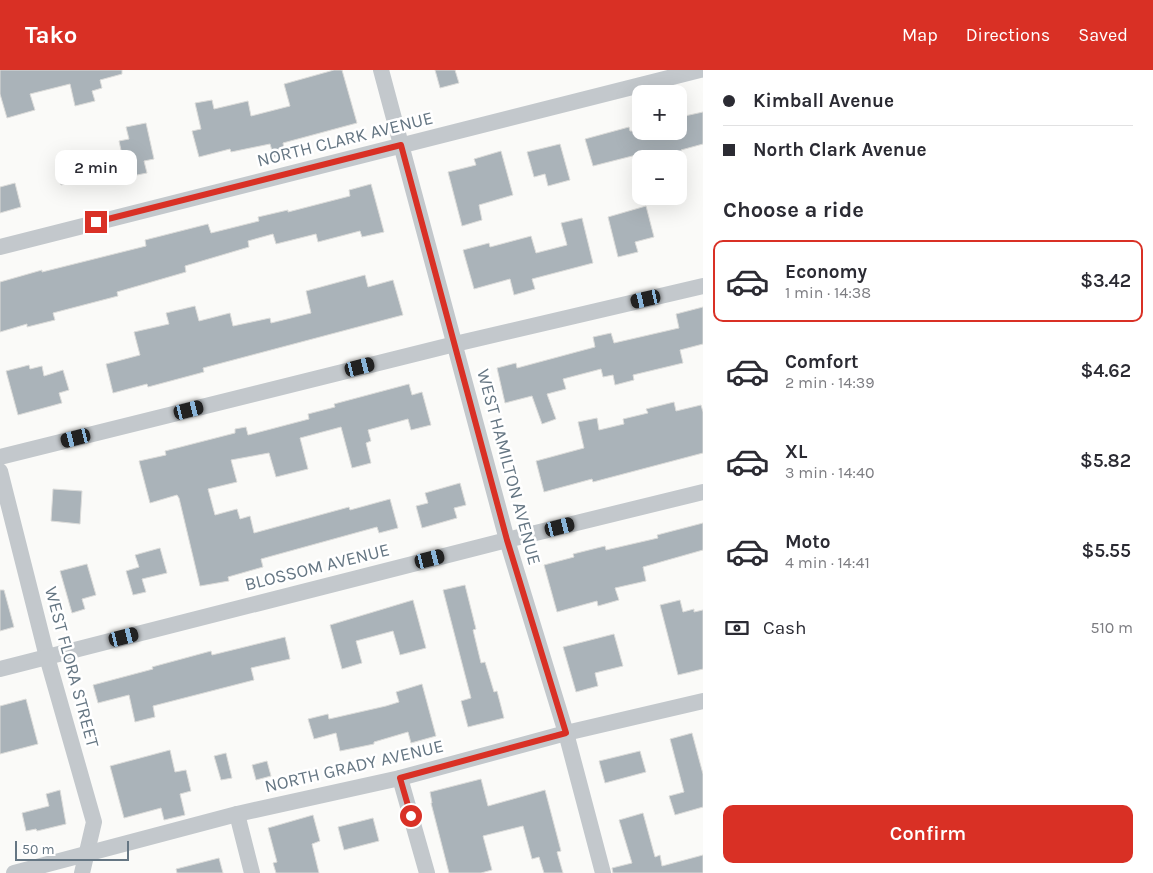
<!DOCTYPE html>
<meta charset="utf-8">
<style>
:root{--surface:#fff;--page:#f7f7f7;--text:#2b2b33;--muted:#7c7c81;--line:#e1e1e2;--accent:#d93025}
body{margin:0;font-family:Karla,sans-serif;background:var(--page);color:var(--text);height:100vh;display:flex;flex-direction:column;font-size:19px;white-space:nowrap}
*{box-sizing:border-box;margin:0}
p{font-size:16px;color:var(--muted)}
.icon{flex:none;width:28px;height:28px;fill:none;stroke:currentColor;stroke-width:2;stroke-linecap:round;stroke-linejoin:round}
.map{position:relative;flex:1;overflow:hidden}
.sheet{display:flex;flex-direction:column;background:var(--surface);width:450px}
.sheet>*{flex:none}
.banner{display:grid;align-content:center;height:110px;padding:0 20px;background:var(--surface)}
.fabs{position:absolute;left:632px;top:15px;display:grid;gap:10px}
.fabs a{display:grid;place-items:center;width:55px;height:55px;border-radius:10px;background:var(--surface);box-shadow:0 5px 20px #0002;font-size:25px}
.scale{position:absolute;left:15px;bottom:12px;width:114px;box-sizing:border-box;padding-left:5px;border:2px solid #657683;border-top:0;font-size:14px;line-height:18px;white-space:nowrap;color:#657683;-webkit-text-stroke:4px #fff;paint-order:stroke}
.end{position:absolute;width:22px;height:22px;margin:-11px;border:6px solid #d93025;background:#fff;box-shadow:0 0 0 2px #fff}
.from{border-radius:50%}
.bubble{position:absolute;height:35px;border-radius:10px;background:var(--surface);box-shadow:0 5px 20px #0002;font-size:16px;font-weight:600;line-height:35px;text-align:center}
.car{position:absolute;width:15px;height:30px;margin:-15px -8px;border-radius:6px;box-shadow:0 0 4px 1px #0007;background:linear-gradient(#222 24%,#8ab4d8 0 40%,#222 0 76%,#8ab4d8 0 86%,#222 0)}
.banner b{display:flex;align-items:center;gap:18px;height:48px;font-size:19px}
.banner b+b{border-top:1px solid var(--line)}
.banner i{width:12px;height:12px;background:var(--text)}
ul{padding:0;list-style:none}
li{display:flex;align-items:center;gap:15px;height:82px;margin:0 10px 8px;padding:0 10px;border:2px solid transparent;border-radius:10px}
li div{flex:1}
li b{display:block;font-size:19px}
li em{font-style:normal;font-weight:600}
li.active{border-color:var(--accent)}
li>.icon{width:45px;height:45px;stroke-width:1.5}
h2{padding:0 20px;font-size:22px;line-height:60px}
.pay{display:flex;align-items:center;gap:12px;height:55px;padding:0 20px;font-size:19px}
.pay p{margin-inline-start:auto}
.button{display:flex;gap:10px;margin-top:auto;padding:10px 20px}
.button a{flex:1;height:58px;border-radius:10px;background:var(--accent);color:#fff;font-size:20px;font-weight:600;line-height:58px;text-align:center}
header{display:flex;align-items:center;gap:30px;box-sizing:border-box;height:70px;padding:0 25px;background:var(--accent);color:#fff}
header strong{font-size:24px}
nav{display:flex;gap:28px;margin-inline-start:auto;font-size:18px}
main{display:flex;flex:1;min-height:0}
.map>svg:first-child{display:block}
.building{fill:#aab3b9;stroke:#dcdcda}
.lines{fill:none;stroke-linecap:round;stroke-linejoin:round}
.minor{stroke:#c3c8cc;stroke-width:16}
.route{stroke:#d93025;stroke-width:6}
.labels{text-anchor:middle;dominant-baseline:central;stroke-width:5;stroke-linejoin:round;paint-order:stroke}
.street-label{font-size:18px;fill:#657683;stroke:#fff}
</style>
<header>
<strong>Tako</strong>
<nav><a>Map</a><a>Directions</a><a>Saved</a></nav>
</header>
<main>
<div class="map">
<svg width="703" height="803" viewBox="0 0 703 803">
<rect width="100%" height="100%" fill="#fafaf8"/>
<g class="building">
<polygon points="0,0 122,0 122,4 100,10 102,18 92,21 95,31 75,36 70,14 30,24 35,40 7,48 0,24"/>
<polygon points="334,0 342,0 357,53 283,73 285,84 274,87 270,74 231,82 230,79 199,87 192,61 201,59 195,33 212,30 214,39 248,31 251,46 290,36 284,14"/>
<polygon points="435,0 455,0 459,13 440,18"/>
<polygon points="703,42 703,74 681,80 682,85 669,89 654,89 652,81 593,96 585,69 629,57 630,61 684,61 680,47"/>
<polygon points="146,53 154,89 144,91 147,103 127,107 119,71 129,69 126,57"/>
<polygon points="560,74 570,110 548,116 545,104 534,107 527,82"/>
<polygon points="501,81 513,125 479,135 482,150 462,156 448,102 476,95 474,89"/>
<polygon points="81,91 86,109 61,115 56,97"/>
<polygon points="15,113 21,137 0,143 0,117"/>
<polygon points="371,114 384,162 362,167 360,161 318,172 316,164 276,174 273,164 248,171 249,177 185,196 186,202 117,222 118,226 53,243 55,250 27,257 27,254 0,262 0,212 42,200 42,202 146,176 145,170 208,154 211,163 259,151 258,147 288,140 288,142 350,126 349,120"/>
<polygon points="646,136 654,167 635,172 638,182 618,187 608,147"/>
<polygon points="582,148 593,193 532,209 535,219 514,225 510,209 474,219 463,180 489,173 490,177 531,166 536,183 567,175 561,153"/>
<polygon points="365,205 368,217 393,210 403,245 203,298 204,302 148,317 147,314 113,323 106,294 140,285 134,262 169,254 166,243 195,236 199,251 230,243 233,256 270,248 271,253 311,243 306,221"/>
<polygon points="703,237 703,274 680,280 683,293 633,305 634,310 615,315 613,305 603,307 601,299 563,309 566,319 547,324 556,349 542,354 532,326 505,333 497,298 516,293 517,298 595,277 593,267 611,263 614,273 679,258 676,244"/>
<polygon points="29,295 30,299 42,296 44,306 63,300 69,320 59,323 62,333 18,345 6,301"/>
<polygon points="409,314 412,325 422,322 431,355 411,360 408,349 368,360 371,371 366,373 371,393 352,398 341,357 300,368 308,399 276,407 269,383 231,390 237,412 208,419 215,445 237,439 240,449 250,446 254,463 349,437 350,440 390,429 398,458 379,463 377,457 261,489 263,497 228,507 229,511 200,516 179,428 177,425 150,433 139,391 166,385 165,381 235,363 235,359 246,357 248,365 309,349 308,344 335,337 334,334"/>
<polygon points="674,332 676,341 701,335 703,342 703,383 593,412 592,409 544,422 536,391 584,378 578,352 597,348 599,360 624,354 623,349 648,343 646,339"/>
<polygon points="460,413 466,435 454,438 457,448 422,458 416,436 428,433 425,423"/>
<polygon points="53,419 82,421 80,454 51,451"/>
<polygon points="703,453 703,480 643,497 646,511 615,518 619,530 598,536 597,531 557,542 544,495 574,487 573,484 605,476 606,480 658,468 657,465"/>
<polygon points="160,478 167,503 142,509 146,522 133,525 126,501 139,497 135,485"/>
<polygon points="87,494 96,525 82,529 85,539 72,543 60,501"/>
<polygon points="465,515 476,559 473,560 481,593 485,592 494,622 497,621 504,648 468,657 461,631 471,628 443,520"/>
<polygon points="0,520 4,520 14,557 0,561"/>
<polygon points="413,530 426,578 400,585 393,561 356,571 362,593 342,599 330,555"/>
<polygon points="680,530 683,542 694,539 694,542 703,540 703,599 678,605 660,535"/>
<polygon points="614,564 623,596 595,603 598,616 576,622 563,577"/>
<polygon points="285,567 290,589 251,598 254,610 153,636 155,647 135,652 129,625 98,633 93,615 153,599 152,597 211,581 212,585"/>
<polygon points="422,614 436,666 411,673 408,662 374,672 374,674 340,681 336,663 314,669 308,649 328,644 329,649 386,636 399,632 396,622"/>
<polygon points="26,629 38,674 0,684 0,636"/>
<polygon points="692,663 703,704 703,737 675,745 669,726 684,722 670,669"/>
<polygon points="170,680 175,702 186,700 191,721 180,724 185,745 164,750 161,738 124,748 110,696"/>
<polygon points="640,681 646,702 605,713 599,691"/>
<polygon points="226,683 232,708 221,710 214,686"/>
<polygon points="267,691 271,706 256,710 252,695"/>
<polygon points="481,709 488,736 545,720 561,781 557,782 563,803 544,803 539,787 532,789 523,756 483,766 492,800 481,803 449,803 431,733 432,733 430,722"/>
<polygon points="60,720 66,754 37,761 36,759 26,761 22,743 49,736 46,724"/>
<polygon points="643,743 655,787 660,785 662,796 703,785 703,803 613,803 612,798 632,793 619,750"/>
<polygon points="313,745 320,771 312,774 319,803 276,803 273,793 277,792 268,758"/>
<polygon points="373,748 379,771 344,780 338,757"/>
<polygon points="219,788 223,803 177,803 176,799"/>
</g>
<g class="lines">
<g class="minor">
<polyline points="381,0 507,470 566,663 603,803"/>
<polyline points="0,177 700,0"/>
<polyline points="0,387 455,274 703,216"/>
<polyline points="0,401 47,587 94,752 82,803"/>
<polyline points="0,599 507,470 703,422"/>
<polyline points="400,708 427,803"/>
<polyline points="237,744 252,803"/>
<polyline points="14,803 237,744 400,708 566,663 703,631"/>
</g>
</g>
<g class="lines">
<polyline class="route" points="96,152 401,75 507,470 566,663 400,708 411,746"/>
</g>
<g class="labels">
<g class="street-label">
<text transform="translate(345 69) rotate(-14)">NORTH CLARK AVENUE</text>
<text transform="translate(509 397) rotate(75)">WEST HAMILTON AVENUE</text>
<text transform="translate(317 497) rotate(-14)">BLOSSOM AVENUE</text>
<text transform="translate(72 597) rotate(75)">WEST FLORA STREET</text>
<text transform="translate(354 696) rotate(-13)">NORTH GRADY AVENUE</text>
</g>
</g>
</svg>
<div class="fabs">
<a>+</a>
<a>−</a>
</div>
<div class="scale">50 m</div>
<i class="end from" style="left:411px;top:746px"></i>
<i class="end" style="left:96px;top:152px"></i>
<div class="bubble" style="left:55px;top:80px;width:82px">2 min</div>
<i class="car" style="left:646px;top:229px;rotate:257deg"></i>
<i class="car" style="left:360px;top:297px;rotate:76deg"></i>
<i class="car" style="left:189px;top:340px;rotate:76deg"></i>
<i class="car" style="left:76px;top:368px;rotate:256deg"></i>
<i class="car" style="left:560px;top:457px;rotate:76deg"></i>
<i class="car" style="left:430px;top:489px;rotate:76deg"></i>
<i class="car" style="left:124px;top:567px;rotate:76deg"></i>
</div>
<section class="sheet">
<div class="banner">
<b><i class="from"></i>Kimball Avenue</b>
<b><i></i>North Clark Avenue</b>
</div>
<h2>Choose a ride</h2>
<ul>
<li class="active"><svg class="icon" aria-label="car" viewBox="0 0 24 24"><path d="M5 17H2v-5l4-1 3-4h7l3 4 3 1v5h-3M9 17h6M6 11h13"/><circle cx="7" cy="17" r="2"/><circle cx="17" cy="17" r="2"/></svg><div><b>Economy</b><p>1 min · 14:38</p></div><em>$3.42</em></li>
<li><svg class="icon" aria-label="car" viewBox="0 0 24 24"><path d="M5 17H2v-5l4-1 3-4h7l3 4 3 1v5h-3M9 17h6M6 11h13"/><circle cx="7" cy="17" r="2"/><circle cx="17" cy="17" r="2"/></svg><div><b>Comfort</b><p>2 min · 14:39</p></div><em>$4.62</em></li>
<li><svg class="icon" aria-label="car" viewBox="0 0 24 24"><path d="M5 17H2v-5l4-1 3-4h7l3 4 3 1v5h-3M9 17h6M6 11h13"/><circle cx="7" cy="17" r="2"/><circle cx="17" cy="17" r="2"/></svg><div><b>XL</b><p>3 min · 14:40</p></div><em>$5.82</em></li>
<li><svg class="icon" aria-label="car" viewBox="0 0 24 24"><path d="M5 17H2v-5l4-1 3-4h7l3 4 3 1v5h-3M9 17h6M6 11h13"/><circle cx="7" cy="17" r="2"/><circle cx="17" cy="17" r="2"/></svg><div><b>Moto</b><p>4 min · 14:41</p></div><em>$5.55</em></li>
</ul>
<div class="pay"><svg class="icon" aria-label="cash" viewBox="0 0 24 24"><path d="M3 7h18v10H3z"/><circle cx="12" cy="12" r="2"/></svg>Cash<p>510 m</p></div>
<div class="button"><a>Confirm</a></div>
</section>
</main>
